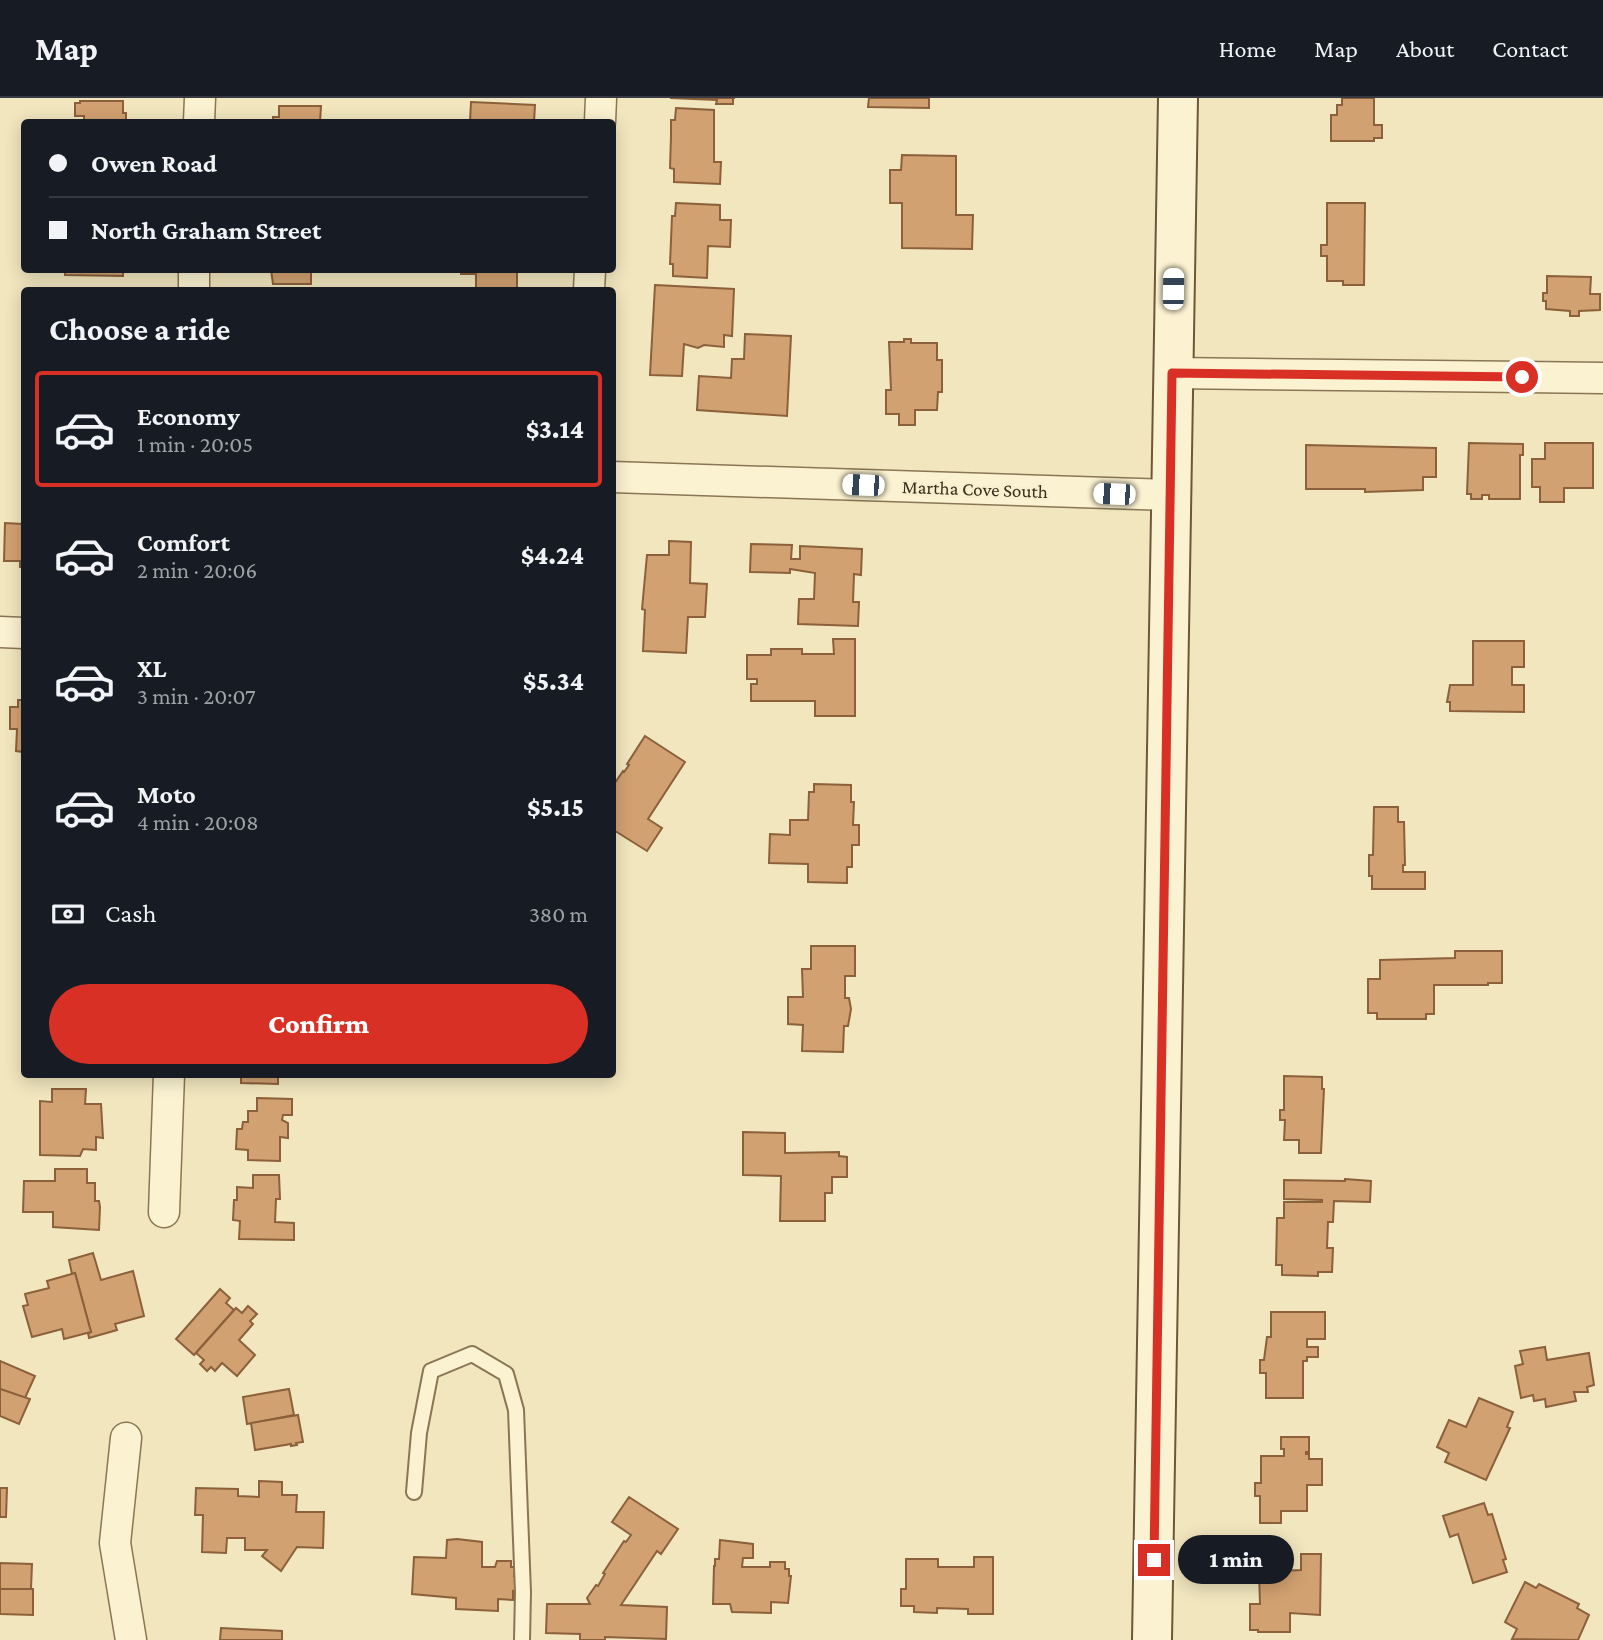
<!DOCTYPE html>
<meta charset="utf-8">
<style>
:root{--surface:#171b24;--page:#242831;--text:#f1f3f6;--muted:#9ea1a6;--line:#363941;--accent:#d93025}
body{margin:0;font-family:"Crimson Pro",serif;background:var(--page);color:var(--text);height:100vh;display:flex;flex-direction:column;font-size:26px;white-space:nowrap}
*{box-sizing:border-box;margin:0}
p{font-size:23px;color:var(--muted)}
.icon{flex:none;width:38px;height:38px;fill:none;stroke:currentColor;stroke-width:2;stroke-linecap:round;stroke-linejoin:round}
.map{position:relative;flex:1;overflow:hidden}
.side{position:absolute;left:21px;top:189px;width:595px;height:791px;display:flex;flex-direction:column;background:var(--surface);border-radius:7px;box-shadow:0 4px 18px #0003}
.side>*{flex:none}
.hud{position:absolute;left:21px;top:21px;width:595px;height:154px;border-radius:7px;box-shadow:0 4px 18px #0003;display:grid;align-content:center;height:154px;padding:0 28px;background:var(--surface)}
.end{position:absolute;width:32px;height:32px;margin:-16px;border:9px solid #d93025;background:#fff;box-shadow:0 0 0 4px #fff}
.from{border-radius:50%}
.bubble{position:absolute;height:49px;border-radius:24px;background:var(--surface);box-shadow:0 4px 18px #0003;font-size:23px;font-weight:800;line-height:49px;text-align:center}
.car{position:absolute;width:21px;height:42px;margin:-21px -10px;border-radius:9px;box-shadow:0 0 5px 2px #0007;background:linear-gradient(#fff 24%,#345 0 40%,#fff 0 76%,#345 0 86%,#fff 0)}
.hud b{display:flex;align-items:center;gap:24px;height:66px;font-size:26px}
.hud b+b{border-top:2px solid var(--line)}
.hud i{width:18px;height:18px;background:var(--text)}
ul{padding:0;list-style:none}
li{display:flex;align-items:center;gap:21px;height:116px;margin:0 14px 10px;padding:0 14px;border:4px solid transparent;border-radius:7px}
li div{flex:1}
li b{display:block;font-size:26px}
li em{font-style:normal;font-weight:800}
li.selected{border-color:var(--accent)}
li>.icon{width:63px;height:63px;stroke-width:1.5}
h2{padding:0 28px;font-size:32px;line-height:84px}
.pay{display:flex;align-items:center;gap:18px;height:77px;padding:0 28px;font-size:26px}
.pay p{margin-inline-start:auto}
.button{display:flex;gap:14px;margin-top:auto;padding:14px 28px}
.button a{flex:1;height:80px;border-radius:42px;background:var(--accent);color:#fff;font-size:28px;font-weight:800;line-height:80px;text-align:center}
header{display:flex;align-items:center;gap:42px;box-sizing:border-box;height:98px;padding:0 35px;background:var(--surface);border-bottom:2px solid var(--line)}
header strong{font-size:33px}
nav{display:flex;gap:38px;margin-inline-start:auto;font-size:24px}
.map>svg:first-child{display:block}
.building{fill:#d2a171;stroke:#8b603a;stroke-width:2}
.lines{fill:none;stroke-linecap:round;stroke-linejoin:round}
.lane-casing{stroke:#8a7655;stroke-width:18}
.street-casing{stroke:#8a7655;stroke-width:33}
.secondary-casing{stroke:#6c5739;stroke-width:42}
.lane{stroke:#fbf2d1;stroke-width:14}
.street{stroke:#fbf2d1;stroke-width:30}
.secondary{stroke:#fbf2d1;stroke-width:38}
.route{stroke:#d93025;stroke-width:9}
.labels{text-anchor:middle;dominant-baseline:central;stroke-width:5;stroke-linejoin:round;paint-order:stroke}
.street-label{font-size:19px;fill:#382c1b;stroke:#f8efce}
</style>
<header>
<strong>Map</strong>
<nav><a>Home</a><a>Map</a><a>About</a><a>Contact</a></nav>
</header>
<div class="map">
<svg width="1603" height="1542" viewBox="0 0 1603 1542">
<rect width="100%" height="100%" fill="#f1e6be"/>
<g class="building">
<polygon points="670,0 735,0 733,0 733,6 716,6 717,2"/>
<polygon points="869,0 929,0 929,10 868,9"/>
<polygon points="1342,0 1374,0 1374,27 1382,27 1382,40 1374,40 1374,43 1331,43 1331,17 1337,17 1337,7 1342,7"/>
<polygon points="80,3 123,3 123,15 126,15 126,24 80,24 84,24 84,18 75,18 75,5 80,5"/>
<polygon points="471,4 535,7 534,24 470,24"/>
<polygon points="279,8 321,8 320,24 273,24 273,19 279,19"/>
<polygon points="676,10 714,12 714,64 721,64 720,86 674,84 674,71 670,70 671,38 671,22 675,22"/>
<polygon points="902,57 956,58 956,117 973,117 972,151 902,150 902,105 890,105 890,72 901,72"/>
<polygon points="676,105 720,107 720,122 731,122 730,149 708,148 707,180 673,178 673,166 670,166 672,118 675,118"/>
<polygon points="1327,105 1365,105 1364,187 1343,187 1343,183 1327,183 1327,158 1321,158 1321,147 1327,147"/>
<polygon points="65,172 123,172 123,178 65,177"/>
<polygon points="271,172 311,172 311,186 273,186"/>
<polygon points="461,172 517,172 517,192 476,192 476,176 461,176"/>
<polygon points="1547,178 1591,179 1590,196 1600,196 1600,212 1579,213 1579,218 1570,218 1570,213 1546,211 1546,203 1543,203 1543,195 1547,195"/>
<polygon points="655,187 734,191 732,238 724,237 724,249 704,247 698,250 684,246 682,278 650,277"/>
<polygon points="745,236 791,238 787,318 697,312 699,278 731,280 732,261 744,261"/>
<polygon points="904,241 911,241 911,245 937,245 937,262 942,262 942,294 938,294 937,312 915,312 915,327 899,327 899,316 886,316 886,292 891,292 889,244 904,244"/>
<polygon points="1469,345 1523,346 1523,357 1520,357 1520,401 1489,401 1489,397 1482,397 1482,401 1471,401 1471,396 1467,396"/>
<polygon points="1545,345 1593,345 1593,390 1564,390 1564,404 1540,404 1540,389 1532,389 1532,361 1545,361"/>
<polygon points="1306,347 1436,350 1436,379 1423,379 1423,392 1365,394 1365,391 1306,391"/>
<polygon points="23,421 24,421 24,469 20,469 20,463 4,463 5,425 23,426"/>
<polygon points="669,443 691,444 690,485 707,486 705,519 688,519 686,555 643,553 645,512 642,511 647,457 669,457"/>
<polygon points="751,446 792,447 791,461 800,461 800,448 862,451 861,477 854,476 853,504 859,504 858,528 798,526 799,501 814,501 815,475 790,471 790,475 750,474"/>
<polygon points="833,541 855,541 855,618 815,618 815,603 751,603 751,586 757,586 757,581 747,581 747,557 771,557 771,551 802,551 802,556 834,556"/>
<polygon points="1473,543 1524,543 1524,569 1512,569 1512,587 1524,587 1524,614 1450,613 1450,604 1447,604 1450,587 1473,587"/>
<polygon points="18,602 24,602 24,654 16,653 17,631 10,631 10,609 18,609"/>
<polygon points="645,638 685,664 648,721 662,730 647,753 612,731 612,689 623,673 624,674 629,667 627,666"/>
<polygon points="814,686 851,687 851,704 854,704 853,727 859,727 859,747 852,747 852,769 847,769 847,785 808,784 808,766 769,765 770,736 790,737 790,722 808,722 809,694 814,694"/>
<polygon points="1374,709 1398,709 1398,724 1404,724 1405,767 1403,767 1403,774 1425,774 1425,791 1372,791 1372,778 1369,778 1369,757 1373,757"/>
<polygon points="811,848 855,848 855,878 845,878 845,900 849,900 851,911 848,928 844,928 843,954 802,953 803,927 788,926 788,899 803,899 802,871 811,871"/>
<polygon points="1455,853 1502,853 1502,885 1488,885 1488,887 1434,887 1434,916 1426,916 1426,921 1377,921 1377,915 1368,915 1368,881 1380,881 1380,862 1455,860"/>
<polygon points="241,976 278,976 278,986 241,985"/>
<polygon points="1284,978 1322,979 1322,991 1324,991 1321,1055 1299,1055 1299,1042 1284,1042 1285,1022 1280,1022 1280,1012 1284,1012"/>
<polygon points="52,991 86,991 85,1006 101,1006 103,1040 96,1039 96,1052 83,1051 80,1058 40,1057 40,1003 52,1004"/>
<polygon points="257,1000 292,1001 292,1017 283,1017 282,1022 288,1025 288,1040 280,1039 280,1063 248,1062 248,1052 236,1051 237,1031 242,1031 243,1024 248,1024 248,1013 257,1013"/>
<polygon points="743,1034 785,1035 785,1055 839,1054 839,1058 847,1059 847,1079 832,1079 832,1095 825,1095 825,1123 780,1123 781,1078 743,1077"/>
<polygon points="55,1071 87,1071 87,1085 95,1085 95,1103 99,1103 100,1109 99,1132 53,1129 53,1114 23,1114 24,1083 55,1083"/>
<polygon points="253,1077 279,1077 280,1101 276,1101 275,1124 294,1125 294,1142 239,1141 240,1123 233,1122 234,1102 237,1102 237,1089 253,1090"/>
<polygon points="1345,1081 1371,1083 1370,1104 1334,1103 1333,1124 1328,1124 1327,1150 1333,1150 1332,1174 1318,1174 1318,1178 1282,1177 1282,1167 1276,1167 1277,1120 1284,1120 1284,1104 1322,1104 1322,1102 1284,1101 1284,1082 1345,1083"/>
<polygon points="93,1155 101,1182 133,1173 144,1218 115,1226 117,1232 89,1240 88,1235 91,1234 75,1175 72,1176 69,1162"/>
<polygon points="75,1175 91,1234 64,1241 62,1231 32,1239 23,1208 28,1207 25,1196 49,1190 47,1183"/>
<polygon points="220,1191 230,1200 226,1205 234,1212 194,1257 176,1241"/>
<polygon points="248,1208 257,1216 250,1223 253,1226 239,1242 255,1257 237,1278 222,1265 215,1273 211,1269 207,1273 200,1266 204,1262 196,1255 236,1210 242,1215"/>
<polygon points="1271,1214 1325,1214 1325,1241 1307,1241 1307,1249 1318,1249 1318,1259 1307,1259 1307,1263 1303,1263 1303,1300 1266,1300 1266,1275 1260,1275 1260,1262 1264,1262 1267,1239 1271,1239"/>
<polygon points="1545,1249 1547,1262 1589,1255 1594,1287 1587,1289 1588,1294 1574,1294 1576,1303 1546,1309 1545,1301 1534,1303 1533,1297 1521,1300 1515,1268 1523,1266 1520,1253"/>
<polygon points="0,1263 35,1278 25,1300 0,1291"/>
<polygon points="0,1291 30,1301 19,1326 0,1318"/>
<polygon points="289,1291 294,1317 247,1326 243,1299"/>
<polygon points="1479,1300 1513,1314 1507,1329 1510,1330 1486,1382 1445,1364 1449,1355 1437,1349 1449,1322 1466,1329"/>
<polygon points="298,1317 303,1344 296,1345 297,1347 291,1348 291,1346 255,1352 251,1325"/>
<polygon points="1281,1339 1309,1339 1309,1354 1306,1354 1306,1356 1309,1356 1309,1361 1322,1361 1322,1387 1307,1387 1307,1413 1281,1413 1281,1425 1260,1425 1260,1398 1255,1398 1255,1385 1261,1385 1261,1358 1284,1358 1284,1351 1281,1351"/>
<polygon points="259,1383 282,1384 282,1397 297,1397 296,1414 324,1414 323,1450 297,1449 281,1473 262,1458 267,1452 245,1452 245,1440 227,1440 226,1455 202,1454 203,1417 195,1417 196,1390 238,1391 238,1398 259,1399"/>
<polygon points="0,1390 7,1390 6,1419 0,1419"/>
<polygon points="629,1399 678,1431 661,1456 657,1453 621,1507 667,1509 666,1541 605,1539 605,1542 580,1542 580,1536 546,1535 547,1506 590,1506 587,1500 596,1487 598,1488 605,1476 603,1475 624,1443 626,1444 631,1437 612,1424"/>
<polygon points="1484,1405 1488,1417 1492,1416 1506,1461 1503,1462 1507,1474 1473,1485 1458,1436 1450,1439 1443,1418"/>
<polygon points="457,1441 482,1444 482,1469 495,1469 497,1463 511,1463 511,1469 515,1469 514,1478 516,1478 516,1494 513,1493 513,1502 498,1501 498,1513 456,1511 456,1500 412,1496 414,1459 446,1460 447,1442"/>
<polygon points="720,1442 753,1446 753,1460 743,1460 742,1469 770,1469 770,1464 785,1464 785,1471 789,1471 789,1478 791,1478 788,1505 771,1504 771,1515 732,1514 730,1506 713,1506 714,1468 715,1468 715,1461 719,1461"/>
<polygon points="1301,1456 1321,1456 1320,1517 1290,1515 1290,1534 1258,1534 1258,1532 1250,1532 1250,1506 1260,1506 1259,1474 1301,1472"/>
<polygon points="974,1459 993,1459 993,1516 968,1516 968,1511 937,1510 937,1515 914,1514 914,1508 901,1508 901,1491 906,1491 906,1461 938,1461 938,1469 974,1469"/>
<polygon points="0,1465 32,1466 31,1491 0,1491"/>
<polygon points="1525,1484 1536,1490 1539,1486 1579,1506 1577,1510 1589,1517 1578,1542 1512,1541 1517,1531 1505,1524"/>
<polygon points="0,1491 33,1491 33,1517 0,1516"/>
<polygon points="221,1530 282,1533 282,1542 220,1542"/>
</g>
<g class="lines">
<defs>
<polyline id="lane" points="414,1394 419,1335 431,1273 472,1256 506,1276 516,1312 523,1494 522,1542"/>
<g id="street">
<polyline points="199,24 200,0"/>
<polyline points="600,24 601,0"/>
<polyline points="194,192 194,172"/>
<polyline points="589,192 590,172"/>
<polyline points="1172,275 1603,280"/>
<polyline points="612,379 1170,397"/>
<polyline points="0,534 24,535"/>
<polyline points="164,1114 169,976"/>
<polyline points="126,1340 115,1445 131,1542"/>
</g>
<polyline id="secondary" points="1152,1542 1178,0"/>
</defs>
<use href="#lane" class="lane-casing"/>
<use href="#street" class="street-casing"/>
<use href="#secondary" class="secondary-casing"/>
<use href="#lane" class="lane"/>
<use href="#street" class="street"/>
<use href="#secondary" class="secondary"/>
</g>
<g class="lines">
<polyline class="route" points="1154,1462 1172,275 1522,279"/>
</g>
<g class="labels">
<g class="street-label">
<text transform="translate(975 391) rotate(2)">Martha Cove South</text>
</g>
</g>
</svg>
<i class="end from" style="left:1522px;top:279px"></i>
<i class="end" style="left:1154px;top:1462px"></i>
<div class="bubble" style="left:1178px;top:1437px;width:116px">1 min</div>
<i class="car" style="left:1173px;top:191px;rotate:1deg"></i>
<i class="car" style="left:863px;top:387px;rotate:272deg"></i>
<i class="car" style="left:1114px;top:396px;rotate:272deg"></i>
<div class="hud">
<b><i class="from"></i>Owen Road</b>
<b><i></i>North Graham Street</b>
</div>
<section class="side">
<h2>Choose a ride</h2>
<ul>
<li class="selected"><svg class="icon" aria-label="car" viewBox="0 0 24 24"><path d="M5 17H2v-5l4-1 3-4h7l3 4 3 1v5h-3M9 17h6M6 11h13"/><circle cx="7" cy="17" r="2"/><circle cx="17" cy="17" r="2"/></svg><div><b>Economy</b><p>1 min · 20:05</p></div><em>$3.14</em></li>
<li><svg class="icon" aria-label="car" viewBox="0 0 24 24"><path d="M5 17H2v-5l4-1 3-4h7l3 4 3 1v5h-3M9 17h6M6 11h13"/><circle cx="7" cy="17" r="2"/><circle cx="17" cy="17" r="2"/></svg><div><b>Comfort</b><p>2 min · 20:06</p></div><em>$4.24</em></li>
<li><svg class="icon" aria-label="car" viewBox="0 0 24 24"><path d="M5 17H2v-5l4-1 3-4h7l3 4 3 1v5h-3M9 17h6M6 11h13"/><circle cx="7" cy="17" r="2"/><circle cx="17" cy="17" r="2"/></svg><div><b>XL</b><p>3 min · 20:07</p></div><em>$5.34</em></li>
<li><svg class="icon" aria-label="car" viewBox="0 0 24 24"><path d="M5 17H2v-5l4-1 3-4h7l3 4 3 1v5h-3M9 17h6M6 11h13"/><circle cx="7" cy="17" r="2"/><circle cx="17" cy="17" r="2"/></svg><div><b>Moto</b><p>4 min · 20:08</p></div><em>$5.15</em></li>
</ul>
<div class="pay"><svg class="icon" aria-label="cash" viewBox="0 0 24 24"><path d="M3 7h18v10H3z"/><circle cx="12" cy="12" r="2"/></svg>Cash<p>380 m</p></div>
<div class="button"><a>Confirm</a></div>
</section>
</div>
